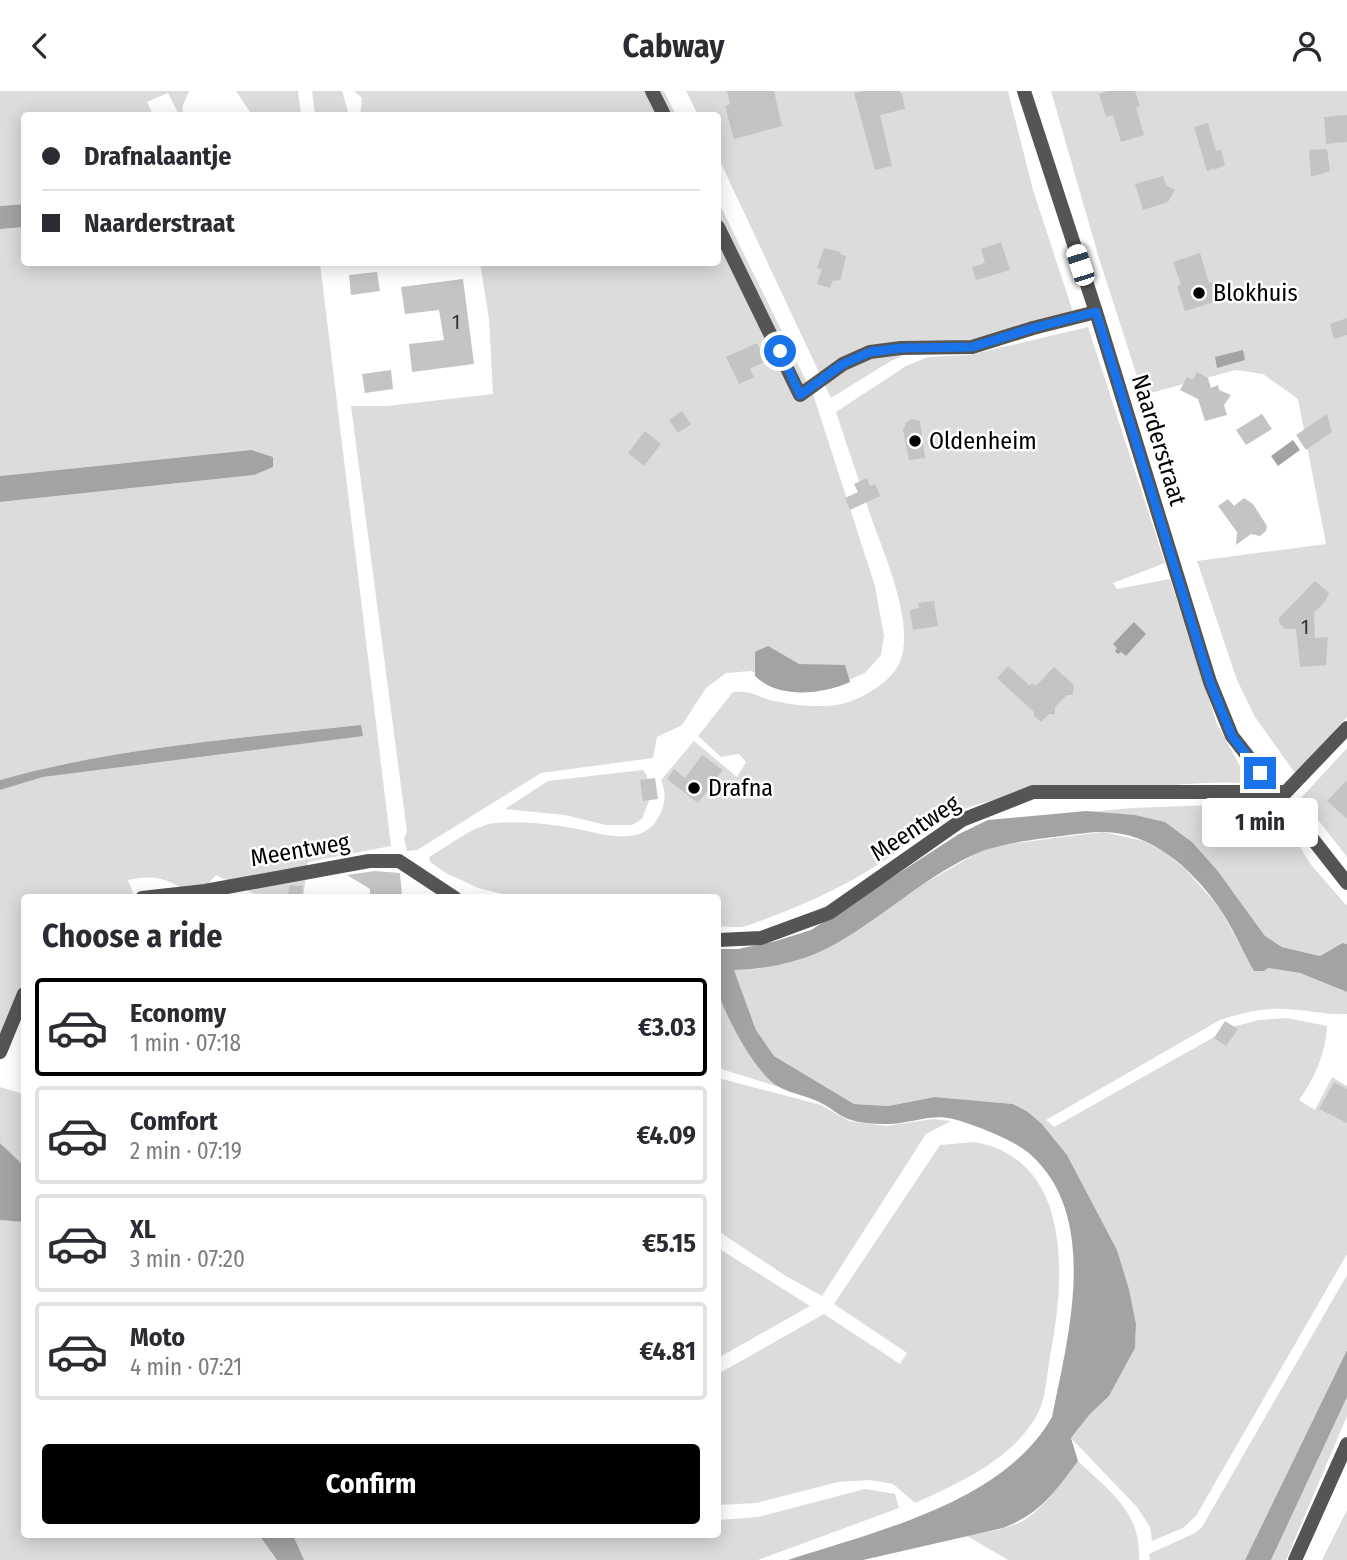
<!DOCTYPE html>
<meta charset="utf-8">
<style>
:root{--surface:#fff;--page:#f7f7f7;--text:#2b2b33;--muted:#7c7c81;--line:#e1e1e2;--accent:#000}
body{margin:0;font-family:"Fira Sans Condensed",sans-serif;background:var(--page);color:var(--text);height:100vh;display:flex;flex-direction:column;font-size:26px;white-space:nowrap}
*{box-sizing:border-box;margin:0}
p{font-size:23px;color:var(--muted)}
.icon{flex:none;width:38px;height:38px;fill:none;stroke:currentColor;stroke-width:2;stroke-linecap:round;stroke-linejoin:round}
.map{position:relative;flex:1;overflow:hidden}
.sheet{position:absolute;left:21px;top:803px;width:700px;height:644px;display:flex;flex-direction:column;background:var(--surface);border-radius:7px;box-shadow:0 4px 18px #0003}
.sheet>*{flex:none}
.banner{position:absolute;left:21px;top:21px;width:700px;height:154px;border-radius:7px;box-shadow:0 4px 18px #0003;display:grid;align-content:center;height:154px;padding:0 21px;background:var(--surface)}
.end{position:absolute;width:32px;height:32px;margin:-16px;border:9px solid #1a73e8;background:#fff;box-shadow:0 0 0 4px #fff}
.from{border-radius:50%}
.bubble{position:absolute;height:49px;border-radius:7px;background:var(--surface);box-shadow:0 4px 18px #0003;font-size:23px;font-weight:700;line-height:49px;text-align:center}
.car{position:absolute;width:21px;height:42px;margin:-21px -10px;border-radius:9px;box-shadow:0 0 5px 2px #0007;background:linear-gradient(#fff 24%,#345 0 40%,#fff 0 76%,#345 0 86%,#fff 0)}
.banner b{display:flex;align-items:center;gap:24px;height:66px;font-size:26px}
.banner b+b{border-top:2px solid var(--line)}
.banner i{width:18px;height:18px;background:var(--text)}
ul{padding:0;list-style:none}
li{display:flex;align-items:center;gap:21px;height:98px;margin:0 14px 10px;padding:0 7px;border:4px solid var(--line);border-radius:7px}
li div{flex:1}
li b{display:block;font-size:26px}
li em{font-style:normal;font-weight:700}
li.on{border-color:var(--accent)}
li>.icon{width:63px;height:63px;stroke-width:1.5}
h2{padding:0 21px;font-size:32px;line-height:84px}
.button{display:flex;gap:14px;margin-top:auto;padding:14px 21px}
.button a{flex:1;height:80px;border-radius:7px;background:var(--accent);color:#fff;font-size:28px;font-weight:700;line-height:80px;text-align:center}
header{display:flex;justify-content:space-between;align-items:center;height:91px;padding:0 21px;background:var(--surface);font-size:32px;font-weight:700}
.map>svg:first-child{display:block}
.green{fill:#dcdcdc}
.water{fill:#a3a3a3}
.building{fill:#c4c4c4}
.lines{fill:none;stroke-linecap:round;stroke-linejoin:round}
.minor{stroke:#555;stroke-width:14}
.tertiary{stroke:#555;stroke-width:14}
.route{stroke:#1a73e8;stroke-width:9}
.poi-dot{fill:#000;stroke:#fff;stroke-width:2.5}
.labels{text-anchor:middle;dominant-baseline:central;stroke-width:5;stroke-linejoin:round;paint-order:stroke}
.number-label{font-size:21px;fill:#313131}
.poi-label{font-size:24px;fill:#000;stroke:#fff;text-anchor:start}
.street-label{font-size:24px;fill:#000;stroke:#fff}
</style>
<header><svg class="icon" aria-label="back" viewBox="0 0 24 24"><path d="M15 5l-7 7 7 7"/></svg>Cabway<svg class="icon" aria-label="person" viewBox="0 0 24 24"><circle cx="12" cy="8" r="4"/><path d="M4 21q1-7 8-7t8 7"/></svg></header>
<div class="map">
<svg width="1347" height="1469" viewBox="0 0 1347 1469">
<rect width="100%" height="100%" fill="#fff"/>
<g class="green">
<polygon points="0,0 189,0 183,14 182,24 179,24 168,2 147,11 153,24 24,24 24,113 0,115"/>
<polygon points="236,0 298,0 301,24 252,24"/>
<polygon points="312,0 342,0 349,24 315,24"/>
<polygon points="354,0 664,0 676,24 360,24 362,7"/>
<polygon points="686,0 1008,0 1033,99 1073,221 975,250 919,257 889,271 831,307 718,66 718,24 698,24"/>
<polygon points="1051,0 1347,0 1347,626 1295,682 1255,626 1237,589 1197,470 1326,453 1298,308 1263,283 1236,279 1143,304 1098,164"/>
<polygon points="718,110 814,306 875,495 884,545 881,564 865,582 842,592 777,590 751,580 726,582 706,597 682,634 657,646 653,667 541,682 430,751 417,759 407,760 404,747 407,741 351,315 387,315 493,303 489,228 480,172 718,172"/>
<path d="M24,136V172H320L391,755L308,771L303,807H263L216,784L197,806C171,790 158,782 128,789L135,807H24V889L0,947V699L43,686L361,634C240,647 117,656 0,689V411L254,384L251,359L0,385V138Z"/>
<path d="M1088,236L1165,472L1113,492L1117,498L1170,488L1217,633L1250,693C1218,689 1185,694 1154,695C1090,698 1019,696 959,720C933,730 911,752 888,767C846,796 797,817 749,834C740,838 727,835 718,835V807H519L478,797L446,782L430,771L429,766C449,755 473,734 496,732C517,730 539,732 560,735C590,738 641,762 659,725C666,712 666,702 661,689L694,650L737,686L746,671L739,663L721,666L698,645L733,601C754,599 756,606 774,610C797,615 827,618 849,611C866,605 891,590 899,573C917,535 883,461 870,423C859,389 847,355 836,321L906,275L928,266L969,264Z"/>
<polygon points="1347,657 1347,766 1301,707"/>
<polygon points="643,679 647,685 650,707 642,728 632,734 606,734 565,724 505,718 548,690"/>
<polygon points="1241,713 1263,715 1278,722 1312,775 1347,815 1347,853 1341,852 1320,865 1282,856 1265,845 1217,779 1192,751 1165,731 1135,724 1090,721 1132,717"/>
<path d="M1103,741L1144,750L1166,762L1186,779L1219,816L1242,858L1268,877L1300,882L1347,901V923C1326,924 1307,919 1286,918C1263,917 1241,922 1220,929L1046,1029L1054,1036L1232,936L1259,929L1287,927L1327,935C1326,961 1315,987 1299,1009L1315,1019L1332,986L1347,995V1163L1196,1425L1183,1437L1152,1450L1150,1436L1137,1416L1071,1347L1090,1323L1109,1305L1135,1257L1136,1233L1129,1198L1117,1159L1067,1064L1042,1033L1028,1021L1013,1013L935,1006L888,1015L854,1013L774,965L756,939L734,879L759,878L859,838L915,798L979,761L999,754Z"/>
<path d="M718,898C732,936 750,968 779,996L718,977Z"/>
<polygon points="718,987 821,1014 849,1030 886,1035 933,1028 951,1030 926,1043 822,1205 786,1185 718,1140"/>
<polygon points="0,996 24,1003 24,1075 0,1052"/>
<path d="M974,1051C1074,1068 1065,1190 1050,1265C1047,1283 1046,1306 1038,1322C1014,1368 959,1392 915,1412L893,1393L870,1389L838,1391L756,1412L718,1414V1283L824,1223L900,1273L907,1262L834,1213L940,1054Z"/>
<polygon points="0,1129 24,1131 24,1444 259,1444 277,1469 0,1469"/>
<polygon points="718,1157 810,1215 718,1267"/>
<polygon points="1347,1184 1347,1259 1245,1469 1150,1469 1149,1463 1195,1442 1202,1436"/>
<polygon points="1347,1306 1347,1325 1286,1469 1271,1469"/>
<path d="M1078,1370C1110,1401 1141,1420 1139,1469H1008L967,1445C985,1441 1004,1439 1021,1431C1043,1419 1063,1390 1078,1370Z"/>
<polygon points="865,1398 895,1403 899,1417 758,1469 304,1469 293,1444 718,1444 718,1429 758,1426"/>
<polygon points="1347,1419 1347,1469 1322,1469"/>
</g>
<g class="water">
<polygon points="24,113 24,136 0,138 0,115"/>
<polygon points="1243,259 1245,269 1217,277 1215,266"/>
<polygon points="1293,349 1300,359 1278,375 1271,365"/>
<polygon points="251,359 273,366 273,376 254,384 0,411 0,385"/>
<polygon points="1134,531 1146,543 1126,565 1121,561 1118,563 1115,560 1117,557 1113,553"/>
<path d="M768,555L799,573L845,574L850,591C823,603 779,609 755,585V561Z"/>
<path d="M361,634L363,645L43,686L0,699V689C117,656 241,647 361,634Z"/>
<path d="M1086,720L1135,724L1165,731L1192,751L1217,779L1265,845L1282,856L1320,865L1342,852L1347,853V901L1300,882L1268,877L1264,880H1254C1242,859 1232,835 1218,815C1191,777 1150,740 1101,741C1090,741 1079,743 1069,744C1045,747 1001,752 980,761C928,783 886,824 837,852C806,870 769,878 734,879L756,939L774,965L854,1013L888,1015L935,1006L1013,1013L1028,1021L1042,1033L1067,1064L1117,1159L1129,1198L1136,1233L1135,1257L1109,1305L1090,1323L1071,1347L1078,1370C1055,1401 1040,1423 1003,1437L863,1469H788C876,1440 1003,1412 1052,1326C1068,1246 1101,1126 1030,1063C1016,1050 973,1033 953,1028C930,1022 908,1034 885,1033C874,1033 858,1032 848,1028C838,1024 830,1016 821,1012C808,1005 793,1003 781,997C757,986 725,925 718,900C715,887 718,871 718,858H738L776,850L811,839L959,743L988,729Z"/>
<polygon points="0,1052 24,1075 24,1131 0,1129"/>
<polygon points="1347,1259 1347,1306 1271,1469 1245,1469"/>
<polygon points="259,1444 293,1444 304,1469 277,1469"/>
</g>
<g class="building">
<polygon points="727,0 774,0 782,35 734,48 725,15 730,13"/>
<polygon points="863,0 899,0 902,3 905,18 880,24 892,75 875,79 854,2"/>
<polygon points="1107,0 1135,0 1140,15 1136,17 1144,44 1121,51 1113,24 1106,26 1099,3"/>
<polygon points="1347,24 1347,51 1326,53 1324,26"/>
<polygon points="1208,32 1216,60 1221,59 1225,74 1214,79 1214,77 1207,80 1194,36"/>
<polygon points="1327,58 1330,80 1311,86 1309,59"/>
<polygon points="1163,85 1166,94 1175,99 1168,111 1143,119 1135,93"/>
<polygon points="1001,151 1010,179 976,189 972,176 985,172 981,158"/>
<polygon points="824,157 841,161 840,163 846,165 841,188 836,190 833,189 830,197 817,193 822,178 817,177"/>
<polygon points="1200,162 1209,192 1215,190 1221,209 1185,220 1177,195 1181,194 1173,171"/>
<polygon points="377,181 380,200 351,204 349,184"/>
<polygon points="463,188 474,273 412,281 409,253 444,249 439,219 405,223 401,196"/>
<polygon points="1347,227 1347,244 1334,248 1330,233"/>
<polygon points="757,252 766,270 750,278 754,286 739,293 726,266"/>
<polygon points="391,279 393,298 365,302 362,283"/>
<polygon points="1197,281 1208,287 1211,297 1218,294 1219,299 1231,304 1224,314 1227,324 1205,330 1198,308 1180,299 1187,286 1193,289"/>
<polygon points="682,320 691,333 678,342 669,329"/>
<polygon points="1262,323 1272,338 1246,354 1236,339"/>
<polygon points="1327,323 1332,341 1306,359 1296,344"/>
<polygon points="911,328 920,330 925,367 909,369 903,339 906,332"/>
<polygon points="645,340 661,353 644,375 628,362"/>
<polygon points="867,387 870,395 875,393 880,405 850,419 845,407 858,401 854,393"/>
<polygon points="1244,407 1253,413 1267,435 1266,440 1260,445 1251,443 1236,454 1237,441 1218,415 1228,408 1234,415"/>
<polygon points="1315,490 1329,502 1326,509 1314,522 1315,547 1328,546 1326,574 1300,576 1296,538 1285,538 1279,532 1279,527"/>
<polygon points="934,510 938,535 913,539 910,519 919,517 918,512"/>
<polygon points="1008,575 1030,595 1032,592 1036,595 1054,576 1074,594 1073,604 1067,604 1055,616 1055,623 1049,623 1041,631 1034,625 1034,621 997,587"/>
<polygon points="702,664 723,679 698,712 667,688 674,678 685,687"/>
<polygon points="655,687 658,708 643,710 640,689"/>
<polygon points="1347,689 1347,728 1327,710"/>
<polygon points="375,780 400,782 402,804 398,804 399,807 370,807 370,798 347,784"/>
<polygon points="289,794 303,795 302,807 288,807"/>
<polygon points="1225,930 1238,938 1226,955 1214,947"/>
<polygon points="1334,991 1347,998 1347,1032 1319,1018"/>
</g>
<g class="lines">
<g class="minor">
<polyline points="652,0 664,24"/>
<polyline points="718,136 800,304 843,273 870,261 901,257 972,256 1033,237 1096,221"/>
<polyline points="142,807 205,800 369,770 399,770 455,807"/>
<polyline points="718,849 761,847 829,822 962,729 1033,701 1274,701"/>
<polyline points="0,961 24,903"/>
</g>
<g class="tertiary">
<polyline points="1024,0 1096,221 1210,591 1232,645 1347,792"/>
<polyline points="1274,701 1286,701 1347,637"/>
<polyline points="1295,1469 1347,1353"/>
</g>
</g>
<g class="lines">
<polyline class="route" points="780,260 800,304 843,273 870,261 901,257 972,256 1033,237 1096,221 1210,591 1232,645 1260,682"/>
</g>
<g class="poi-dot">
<circle cx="1199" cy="202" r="7"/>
<circle cx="915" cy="350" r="7"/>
<circle cx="694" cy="697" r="7"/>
</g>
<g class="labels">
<g class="number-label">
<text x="456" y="231">1</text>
<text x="1305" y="536">1</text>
</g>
<g class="poi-label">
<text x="1213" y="202">Blokhuis</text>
<text x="929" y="350">Oldenheim</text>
<text x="708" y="697">Drafna</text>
</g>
<g class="street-label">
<text transform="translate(1159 349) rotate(73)">Naarderstraat</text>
<text transform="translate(915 737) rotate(-33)">Meentweg</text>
<text transform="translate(300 759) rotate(-10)">Meentweg</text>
</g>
</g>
</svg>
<i class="end from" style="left:780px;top:260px"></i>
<i class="end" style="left:1260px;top:682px"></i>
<div class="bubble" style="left:1202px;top:707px;width:116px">1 min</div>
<i class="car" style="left:1080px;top:174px;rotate:342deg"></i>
<div class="banner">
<b><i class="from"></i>Drafnalaantje</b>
<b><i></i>Naarderstraat</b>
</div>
<section class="sheet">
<h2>Choose a ride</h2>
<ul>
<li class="on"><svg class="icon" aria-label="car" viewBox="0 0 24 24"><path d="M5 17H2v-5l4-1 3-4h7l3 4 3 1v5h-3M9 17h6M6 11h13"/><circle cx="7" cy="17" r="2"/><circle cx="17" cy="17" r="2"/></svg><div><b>Economy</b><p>1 min · 07:18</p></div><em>€3.03</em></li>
<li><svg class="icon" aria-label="car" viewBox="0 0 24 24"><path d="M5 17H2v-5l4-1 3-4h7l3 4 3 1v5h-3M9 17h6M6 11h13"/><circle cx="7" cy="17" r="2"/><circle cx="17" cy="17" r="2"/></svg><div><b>Comfort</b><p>2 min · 07:19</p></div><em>€4.09</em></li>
<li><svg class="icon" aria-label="car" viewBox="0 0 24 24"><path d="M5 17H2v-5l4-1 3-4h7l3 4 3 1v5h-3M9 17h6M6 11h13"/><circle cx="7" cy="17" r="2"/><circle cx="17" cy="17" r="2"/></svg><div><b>XL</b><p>3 min · 07:20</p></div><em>€5.15</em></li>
<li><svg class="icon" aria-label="car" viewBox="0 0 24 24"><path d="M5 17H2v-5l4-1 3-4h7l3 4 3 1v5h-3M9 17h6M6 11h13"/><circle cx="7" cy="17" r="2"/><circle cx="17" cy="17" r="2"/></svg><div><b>Moto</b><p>4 min · 07:21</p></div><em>€4.81</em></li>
</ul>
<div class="button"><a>Confirm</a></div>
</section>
</div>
